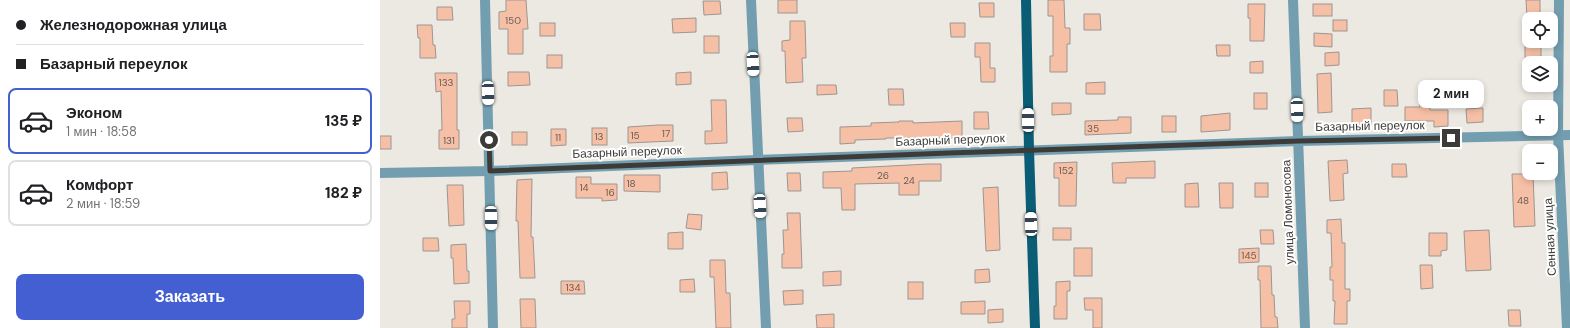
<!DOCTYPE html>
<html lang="ru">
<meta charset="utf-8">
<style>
:root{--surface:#fff;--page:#f6f6f6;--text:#202124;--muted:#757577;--line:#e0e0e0;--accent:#435fd2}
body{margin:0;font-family:"DM Sans",sans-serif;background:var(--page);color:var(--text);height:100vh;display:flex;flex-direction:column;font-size:15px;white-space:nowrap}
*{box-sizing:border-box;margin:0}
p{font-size:13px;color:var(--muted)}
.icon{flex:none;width:22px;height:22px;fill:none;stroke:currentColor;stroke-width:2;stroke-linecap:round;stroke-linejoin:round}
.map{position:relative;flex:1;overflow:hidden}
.side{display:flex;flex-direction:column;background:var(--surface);width:380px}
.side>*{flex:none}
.banner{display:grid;align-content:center;height:88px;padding:0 16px;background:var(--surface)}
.fabs{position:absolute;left:1142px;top:12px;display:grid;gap:8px}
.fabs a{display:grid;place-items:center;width:36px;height:36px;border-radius:8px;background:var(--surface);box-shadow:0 2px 6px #0003;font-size:20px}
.end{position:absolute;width:18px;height:18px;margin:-9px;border:5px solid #3c3b38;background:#fff;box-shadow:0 0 0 2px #fff}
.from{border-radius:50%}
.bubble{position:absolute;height:28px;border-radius:8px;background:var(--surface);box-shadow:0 2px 6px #0003;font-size:13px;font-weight:800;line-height:28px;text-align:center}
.car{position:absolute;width:12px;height:24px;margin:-12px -6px;border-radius:5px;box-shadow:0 0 3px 1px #0007;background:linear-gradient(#fff 24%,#345 0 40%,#fff 0 76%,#345 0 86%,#fff 0)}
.banner b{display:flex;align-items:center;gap:14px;height:38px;font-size:15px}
.banner b+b{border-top:1px solid var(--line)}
.banner i{width:10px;height:10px;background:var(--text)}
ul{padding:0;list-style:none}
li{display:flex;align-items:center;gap:12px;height:66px;margin:0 8px 6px;padding:0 8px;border:2px solid var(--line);border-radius:8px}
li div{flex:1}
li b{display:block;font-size:15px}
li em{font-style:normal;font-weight:800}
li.on{border-color:var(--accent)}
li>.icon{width:36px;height:36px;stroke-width:1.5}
.cta{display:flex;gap:8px;margin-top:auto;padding:8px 16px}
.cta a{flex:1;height:46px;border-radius:8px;background:var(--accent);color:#fff;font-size:16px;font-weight:800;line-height:46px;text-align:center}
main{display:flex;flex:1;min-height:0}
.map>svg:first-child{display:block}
.building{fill:#f6c0a6;stroke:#9d9592}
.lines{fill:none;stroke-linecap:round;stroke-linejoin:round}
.minor{stroke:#739eb0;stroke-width:10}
.major{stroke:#0b5d76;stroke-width:10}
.route{stroke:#3c3b38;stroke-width:5}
.labels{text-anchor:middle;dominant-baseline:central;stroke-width:4;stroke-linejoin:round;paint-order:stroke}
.number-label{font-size:10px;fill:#6a5c54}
.street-label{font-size:12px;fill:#3c3b38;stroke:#fff}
</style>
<main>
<section class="side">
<div class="banner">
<b><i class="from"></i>Железнодорожная улица</b>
<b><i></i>Базарный переулок</b>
</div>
<ul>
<li class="on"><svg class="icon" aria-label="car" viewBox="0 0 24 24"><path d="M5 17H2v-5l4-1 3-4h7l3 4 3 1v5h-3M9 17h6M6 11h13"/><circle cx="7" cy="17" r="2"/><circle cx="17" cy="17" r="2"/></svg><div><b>Эконом</b><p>1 мин · 18:58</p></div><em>135 ₽</em></li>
<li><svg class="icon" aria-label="car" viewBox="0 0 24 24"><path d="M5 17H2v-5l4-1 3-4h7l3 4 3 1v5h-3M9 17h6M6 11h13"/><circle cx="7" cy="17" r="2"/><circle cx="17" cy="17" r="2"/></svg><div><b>Комфорт</b><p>2 мин · 18:59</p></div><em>182 ₽</em></li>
</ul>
<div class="cta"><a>Заказать</a></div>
</section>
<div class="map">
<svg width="1190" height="328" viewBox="0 0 1190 328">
<rect width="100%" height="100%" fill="#ece9e2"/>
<g class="building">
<polygon points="126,0 146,0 148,29 143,29 143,54 128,54 128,29 119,29 119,12 126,11"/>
<rect x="398" y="0" width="19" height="13"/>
<polygon points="668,0 684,0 685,28 690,28 690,44 687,44 687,72 670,72 670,56 673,56 673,16 668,16"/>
<polygon points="1146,0 1160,0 1160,19 1147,19"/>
<polygon points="323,1 340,1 341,14 324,15"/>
<polygon points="599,3 614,3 614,17 600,17"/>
<polygon points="868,4 885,4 884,41 870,41 870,18 868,18"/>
<rect x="933" y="4" width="19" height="12"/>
<polygon points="57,7 72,7 73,20 57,20"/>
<polygon points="704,14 720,14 721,30 704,30"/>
<polygon points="316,18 316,32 293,33 292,19"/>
<rect x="953" y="20" width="14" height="11"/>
<polygon points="410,21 425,21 426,58 422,58 423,82 406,83 405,51 402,51 402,41 410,40"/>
<rect x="160" y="23" width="15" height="13"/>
<polygon points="570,23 585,23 585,37 571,37"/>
<polygon points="37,25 52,25 53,45 55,45 56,58 40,58 40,38 38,38"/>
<polygon points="934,33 952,34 952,47 934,46"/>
<rect x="324" y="36" width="15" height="17"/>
<polygon points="595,43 610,43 610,68 615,68 615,82 601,82 600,57 595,57"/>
<polygon points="836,45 850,45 850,56 837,56"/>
<rect x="1145" y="46" width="16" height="13"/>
<polygon points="959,52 959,65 945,66 945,53"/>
<rect x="167" y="55" width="15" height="13"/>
<polygon points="883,61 883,73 870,73 870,62"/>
<polygon points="128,72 149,72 150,85 128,86"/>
<polygon points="311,72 311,84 296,85 296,73"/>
<polygon points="55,73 77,73 77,130 79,130 79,149 59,149 59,130 62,130 61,91 56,92"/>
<polygon points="951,73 952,112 938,113 937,74"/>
<polygon points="725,82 725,94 706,94 706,83"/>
<polygon points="437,85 456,85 457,94 437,95"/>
<polygon points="1049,85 1050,110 1068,110 1068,126 1054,127 1054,121 1025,121 1025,107 1040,107 1040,86"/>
<rect x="1070" y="85" width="11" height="14"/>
<polygon points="508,89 523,89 524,105 509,105"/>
<polygon points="1004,90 1017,90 1018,106 1004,106"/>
<rect x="874" y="93" width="13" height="16"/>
<polygon points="331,100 346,100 347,143 325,144 325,131 332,131"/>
<polygon points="672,103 691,103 691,114 672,115"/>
<polygon points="991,108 991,125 972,125 972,109"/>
<polygon points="1103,108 1103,122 1087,123 1086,109"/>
<polygon points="594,112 608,112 609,129 594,129"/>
<polygon points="850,113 850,130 821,132 821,116"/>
<rect x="782" y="116" width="14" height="16"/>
<polygon points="738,117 751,117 751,133 705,135 705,121 738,120"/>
<polygon points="407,118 422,118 423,131 408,132"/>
<polygon points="519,121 533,121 533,123 582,121 582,138 506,138 506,139 475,140 475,143 460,144 460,127 491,126 491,123 519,122"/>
<polygon points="278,125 293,125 293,141 248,143 248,127"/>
<rect x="212" y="128" width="15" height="17"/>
<polygon points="171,129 186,129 186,145 171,146"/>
<rect x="132" y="132" width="15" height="13"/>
<rect x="0" y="136" width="11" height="13"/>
<polygon points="967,160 968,173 963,174 964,200 950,201 948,161"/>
<polygon points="775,161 775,178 746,178 746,183 733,183 732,163"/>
<polygon points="697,162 696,206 679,206 679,178 674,178 674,163"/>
<polygon points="548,164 561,164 561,181 539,181 539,195 519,195 519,183 475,184 475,210 462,210 461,188 443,188 443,172 472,171 472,168"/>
<polygon points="1012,164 1026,164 1027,177 1012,177"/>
<polygon points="347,172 348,189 332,190 332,173"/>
<polygon points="407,173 420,173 421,191 408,191"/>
<polygon points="1132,174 1153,174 1155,226 1134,227"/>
<polygon points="244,175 280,175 280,192 244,191"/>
<polygon points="196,177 211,177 211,184 237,184 237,200 222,201 222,198 196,198"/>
<polygon points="152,179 151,237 153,237 155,278 140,278 138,221 136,221 137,180"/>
<polygon points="818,183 819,207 805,207 805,184"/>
<polygon points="839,183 853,183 853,208 840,208"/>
<rect x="875" y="183" width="13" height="14"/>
<polygon points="67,185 83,185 84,225 69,226"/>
<polygon points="618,187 620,250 606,251 603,188"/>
<polygon points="407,213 420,213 422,268 402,268 402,254 404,254 403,230 408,230"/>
<polygon points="308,214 322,215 321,230 306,228"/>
<polygon points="961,219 962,243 965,243 965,289 970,289 970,301 967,301 967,324 954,324 955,301 953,301 953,280 950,280 950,267 952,267 951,233 947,233 947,220"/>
<rect x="673" y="228" width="18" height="12"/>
<polygon points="880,230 893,230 894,244 881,244"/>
<polygon points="1109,230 1111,270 1086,271 1084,231"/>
<polygon points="303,232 303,249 288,249 288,233"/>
<polygon points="1049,233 1067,233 1067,250 1061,251 1061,256 1049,256"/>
<polygon points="43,238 58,238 59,251 43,251"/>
<polygon points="86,244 87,271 89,271 89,283 74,284 73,258 71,258 71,245"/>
<rect x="694" y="248" width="18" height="28"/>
<polygon points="879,248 879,262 859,263 859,249"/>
<polygon points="330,260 345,260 346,293 350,293 351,328 336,328 334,277 330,277"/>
<polygon points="1040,265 1052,265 1053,288 1041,289"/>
<polygon points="878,266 891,266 892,295 894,295 895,317 897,317 898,328 881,328 880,280 878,280"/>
<polygon points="609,269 610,282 595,283 595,270"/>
<polygon points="461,271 461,285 443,286 443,272"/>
<polygon points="314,279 315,292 300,292 300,280"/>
<polygon points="181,281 204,281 205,294 181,294"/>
<polygon points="690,281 690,291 687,291 687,319 674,319 674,306 676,306 676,282"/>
<rect x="528" y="282" width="15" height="17"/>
<polygon points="423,290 423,304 404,305 403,291"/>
<polygon points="704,298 722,298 722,328 713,328 713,310 705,310"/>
<polygon points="140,299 155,299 156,328 141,328"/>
<polygon points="74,301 90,301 90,314 87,314 87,328 72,328 72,319 75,319"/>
<polygon points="605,301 605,314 581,314 581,302"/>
<polygon points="623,309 623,322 608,323 608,310"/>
<polygon points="1128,310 1140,310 1141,326 1129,326"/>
<polygon points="454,314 454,328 437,328 436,315"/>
</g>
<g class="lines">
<g class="minor">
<polyline points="105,0 113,328"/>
<polyline points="371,0 386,328"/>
<polyline points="913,0 925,328"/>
<polyline points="1179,0 1178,135 1187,328"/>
<polyline points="0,173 110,171 377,160 919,141 1190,135"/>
</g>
<polyline class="major" points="646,0 649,150 655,328"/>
</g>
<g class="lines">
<polyline class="route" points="109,140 110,171 569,153 919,141 1071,138"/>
</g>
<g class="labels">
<g class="number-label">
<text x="133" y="20">150</text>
<text x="66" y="82">133</text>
<text x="713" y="128">35</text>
<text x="286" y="133">17</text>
<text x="255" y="135">15</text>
<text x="219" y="136">13</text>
<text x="178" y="137">11</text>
<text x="69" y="140">131</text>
<text x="686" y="170">152</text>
<text x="503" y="175">26</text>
<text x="529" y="180">24</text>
<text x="251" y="183">18</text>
<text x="204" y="187">14</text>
<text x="230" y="192">16</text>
<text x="1143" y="200">48</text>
<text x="869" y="255">145</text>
<text x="193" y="287">134</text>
</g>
<g class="street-label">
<text transform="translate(990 126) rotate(-1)">Базарный переулок</text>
<text transform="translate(570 140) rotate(-2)">Базарный переулок</text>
<text transform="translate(247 152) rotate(-2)">Базарный переулок</text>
<text transform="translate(908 212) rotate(-92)">улица Ломоносова</text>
<text transform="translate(1170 237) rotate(-93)">Сенная улица</text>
</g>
</g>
</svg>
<div class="fabs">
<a><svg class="icon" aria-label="locate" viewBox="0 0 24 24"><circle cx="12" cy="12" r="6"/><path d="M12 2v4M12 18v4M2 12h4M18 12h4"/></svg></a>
<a><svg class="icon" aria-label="layers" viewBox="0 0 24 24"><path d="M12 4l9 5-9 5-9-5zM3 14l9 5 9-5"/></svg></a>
<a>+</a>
<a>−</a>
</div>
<i class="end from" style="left:109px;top:140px"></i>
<i class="end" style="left:1071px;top:138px"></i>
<div class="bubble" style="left:1038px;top:80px;width:66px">2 мин</div>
<i class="car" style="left:373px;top:64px;rotate:177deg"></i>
<i class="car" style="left:108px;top:93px;rotate:178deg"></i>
<i class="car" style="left:917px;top:110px;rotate:178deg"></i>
<i class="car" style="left:648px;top:120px;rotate:359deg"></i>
<i class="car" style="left:380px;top:206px;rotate:177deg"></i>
<i class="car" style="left:111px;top:218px;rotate:179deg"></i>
<i class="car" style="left:651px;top:224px;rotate:358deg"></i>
</div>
</main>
